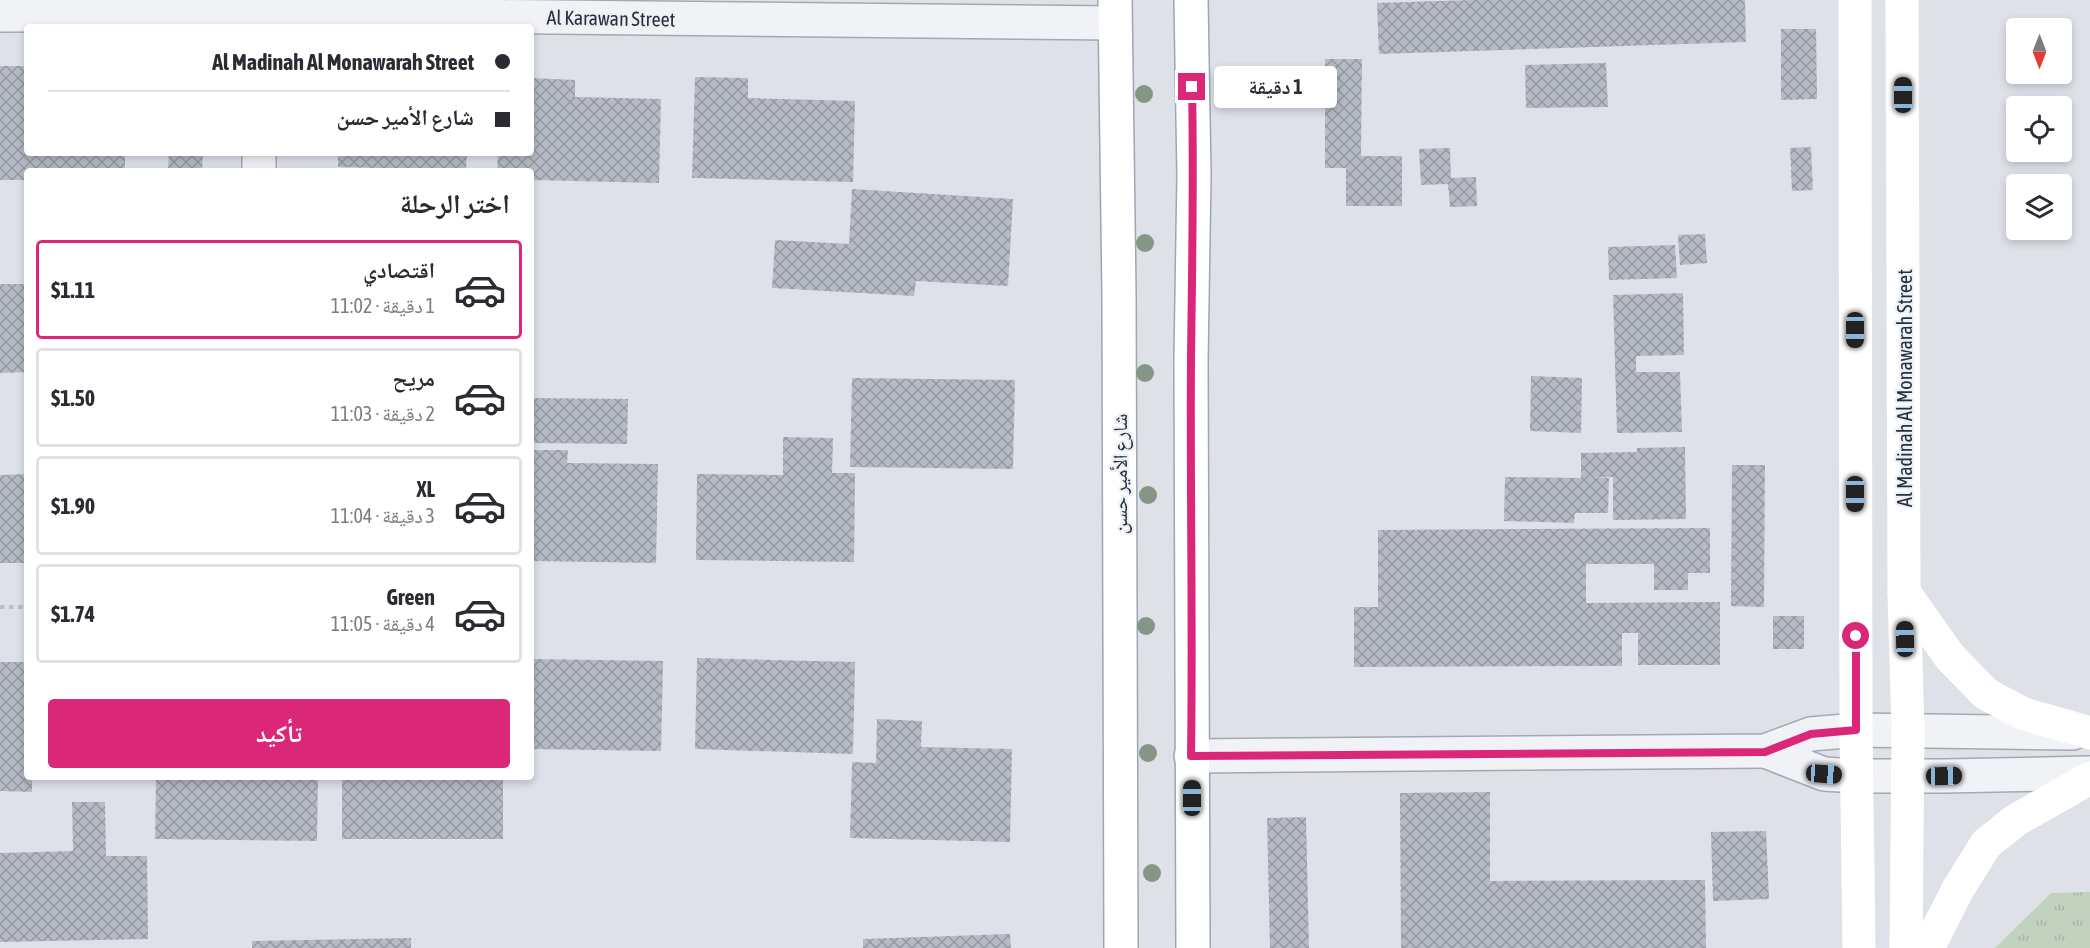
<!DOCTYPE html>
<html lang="ar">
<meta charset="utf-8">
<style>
:root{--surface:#fff;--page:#f7f7f7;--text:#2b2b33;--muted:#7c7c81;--line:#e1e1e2;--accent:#db2777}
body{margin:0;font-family:"Asap Condensed","Noto Naskh Arabic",sans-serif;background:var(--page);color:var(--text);direction:rtl;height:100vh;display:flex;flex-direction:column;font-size:22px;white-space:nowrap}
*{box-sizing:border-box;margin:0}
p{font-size:20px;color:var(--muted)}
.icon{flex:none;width:33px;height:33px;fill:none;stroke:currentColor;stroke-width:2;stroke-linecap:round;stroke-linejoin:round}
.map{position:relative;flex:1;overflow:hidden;direction:ltr}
.details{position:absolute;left:24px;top:168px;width:510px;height:612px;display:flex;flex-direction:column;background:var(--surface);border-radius:6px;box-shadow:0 3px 9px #0003;direction:rtl}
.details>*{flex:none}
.hud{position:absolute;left:24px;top:24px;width:510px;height:132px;border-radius:6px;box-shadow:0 3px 9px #0003;direction:rtl;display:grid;align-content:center;height:132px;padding:0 24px;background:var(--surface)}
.needle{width:39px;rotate:180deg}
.buttons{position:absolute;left:2006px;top:18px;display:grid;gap:12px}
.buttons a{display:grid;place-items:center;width:66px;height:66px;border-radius:6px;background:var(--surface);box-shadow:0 3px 9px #0003;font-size:30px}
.end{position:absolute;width:27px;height:27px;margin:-14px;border:8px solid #db2777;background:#fff;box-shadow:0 0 0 3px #fff}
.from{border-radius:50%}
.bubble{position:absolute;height:42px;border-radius:6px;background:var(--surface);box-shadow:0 3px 9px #0003;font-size:20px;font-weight:700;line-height:42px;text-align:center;direction:rtl}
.car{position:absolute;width:18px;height:36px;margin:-18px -9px;border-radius:8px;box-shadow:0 0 4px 2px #0007;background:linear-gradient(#222 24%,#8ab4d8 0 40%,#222 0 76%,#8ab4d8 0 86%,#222 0)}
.hud b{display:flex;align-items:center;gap:21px;height:57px;font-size:22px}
.hud b+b{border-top:2px solid var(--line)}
.hud i{width:15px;height:15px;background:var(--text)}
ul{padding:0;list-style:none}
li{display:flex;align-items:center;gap:18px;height:99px;margin:0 12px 9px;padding:0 12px;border:3px solid var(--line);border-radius:6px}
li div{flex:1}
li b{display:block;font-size:22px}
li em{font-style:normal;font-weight:700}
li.active{border-color:var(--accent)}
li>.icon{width:54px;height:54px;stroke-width:1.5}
h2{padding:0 24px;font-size:27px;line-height:72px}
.cta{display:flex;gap:12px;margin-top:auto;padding:12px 24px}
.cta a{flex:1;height:69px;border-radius:6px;background:var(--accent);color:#fff;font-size:24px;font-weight:700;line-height:69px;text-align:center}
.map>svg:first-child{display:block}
.park{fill:url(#park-tufts)}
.building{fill:url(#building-cross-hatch)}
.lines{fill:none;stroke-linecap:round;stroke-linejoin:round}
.minor-casing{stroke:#a3a8b2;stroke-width:36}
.tertiary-casing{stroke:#a3a8b2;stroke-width:36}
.primary-casing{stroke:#9ea5b3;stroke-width:36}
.path{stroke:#bcbfc6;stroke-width:4;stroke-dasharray:4.5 4.5;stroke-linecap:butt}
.minor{stroke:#f1f2f6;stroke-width:33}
.tertiary{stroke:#f1f2f6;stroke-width:33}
.secondary{stroke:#fff;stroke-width:33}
.primary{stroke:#fff;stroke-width:33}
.tree{fill:#849786}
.route{stroke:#db2777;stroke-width:8}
.labels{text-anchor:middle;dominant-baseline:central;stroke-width:4.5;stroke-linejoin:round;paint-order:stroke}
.street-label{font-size:20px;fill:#272e3e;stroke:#edf0f5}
</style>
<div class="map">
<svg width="2090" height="948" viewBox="0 0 2090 948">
<defs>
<pattern id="park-tufts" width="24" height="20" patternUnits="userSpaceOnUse" patternTransform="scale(1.5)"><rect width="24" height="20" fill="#c3d1bf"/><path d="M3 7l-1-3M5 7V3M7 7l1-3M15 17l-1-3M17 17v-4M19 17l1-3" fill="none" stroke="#a8b4a5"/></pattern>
<pattern id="building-cross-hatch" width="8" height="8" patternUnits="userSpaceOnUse" patternTransform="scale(1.5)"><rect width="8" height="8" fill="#b5bac4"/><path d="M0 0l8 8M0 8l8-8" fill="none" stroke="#9398a1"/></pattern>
</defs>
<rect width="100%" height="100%" fill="#dee1e8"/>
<polygon class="park" points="2090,892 2090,948 1995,948 2051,893"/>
<g class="building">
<polygon points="1471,0 1745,0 1746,42 1379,54 1377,3"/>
<polygon points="1781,29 1816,29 1817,99 1781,100"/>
<polygon points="1325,59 1362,59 1361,156 1402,156 1402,206 1346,206 1346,168 1325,168"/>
<polygon points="1606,63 1608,107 1526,108 1525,65"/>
<polygon points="0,66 27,66 27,153 125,153 125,171 27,171 27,180 0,180"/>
<polygon points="695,77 748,78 748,98 855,101 853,182 692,178"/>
<polygon points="531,78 575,80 575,97 661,99 659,183 531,180 531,171 497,171 498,153 531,153"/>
<polygon points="1811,147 1813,190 1792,191 1790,148"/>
<polygon points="1450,148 1451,178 1476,177 1477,206 1450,207 1448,184 1421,185 1419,149"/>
<polygon points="169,153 203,153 202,171 168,170"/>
<polygon points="338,153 467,153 466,170 338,167"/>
<polygon points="852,189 1013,199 1008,286 916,281 914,296 772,288 775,240 849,244"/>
<polygon points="1705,234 1707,263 1680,265 1678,235"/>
<polygon points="1675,245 1677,278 1609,280 1608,247"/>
<polygon points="0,284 27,284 27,372 0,373"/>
<polygon points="1683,293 1684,355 1636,356 1636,372 1680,372 1682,432 1617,433 1613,295"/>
<polygon points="1531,376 1582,378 1581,433 1530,431"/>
<polygon points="852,378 1015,380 1013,469 850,467"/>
<polygon points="531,398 628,399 627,444 531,443"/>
<polygon points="783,437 833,438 832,473 855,473 854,562 696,560 697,474 783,475"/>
<polygon points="1685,447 1686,519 1613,520 1613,477 1590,478 1609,478 1608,513 1575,513 1574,523 1504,521 1505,477 1581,478 1581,453 1637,452 1637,448"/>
<polygon points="531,450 568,450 567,463 658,464 656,563 531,561"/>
<polygon points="1732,465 1765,465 1764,607 1731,606"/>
<polygon points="27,474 27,563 0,563 0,475"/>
<polygon points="1710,528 1710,573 1688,573 1688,590 1654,590 1654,564 1586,564 1586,603 1720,602 1720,665 1638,665 1638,633 1622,633 1622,666 1354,667 1354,607 1378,607 1378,530"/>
<rect x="1773" y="616" width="31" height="33"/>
<polygon points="697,658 855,662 853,754 695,749"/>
<polygon points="531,659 663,661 661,751 531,749"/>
<polygon points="0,662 27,662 27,777 32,777 32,792 0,791"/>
<polygon points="877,719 922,721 921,747 1012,749 1010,842 850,838 852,762 876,763"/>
<polygon points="156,777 318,777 317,841 155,839"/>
<rect x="342" y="777" width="161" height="62"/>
<polygon points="1490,792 1490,881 1705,880 1706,948 1401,948 1400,793"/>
<polygon points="72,802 105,802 106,856 147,856 148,939 0,942 0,853 73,851"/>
<polygon points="1306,817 1309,948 1270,948 1267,818"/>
<polygon points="1766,831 1769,899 1713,901 1711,832"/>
<polygon points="1010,934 1011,948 863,948 863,939"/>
<polygon points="411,938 411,948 252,948 252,941"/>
</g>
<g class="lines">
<defs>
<g id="minor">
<polyline points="0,15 260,14 1114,23"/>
<polyline points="259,171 259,153"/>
</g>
<g id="tertiary">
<polyline points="1765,751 1824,774 1857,776 1944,776 2090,773"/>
<polyline points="1191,756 1765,751 1811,734 1856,730 2073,733"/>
</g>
<g id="primary">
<polyline points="1115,0 1119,294 1121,948"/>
<polyline points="1191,0 1194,175 1191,360 1193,948"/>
</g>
</defs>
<use href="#minor" class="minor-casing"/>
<use href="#tertiary" class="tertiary-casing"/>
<use href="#primary" class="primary-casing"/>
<polyline class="path" points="0,607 27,607"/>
<use href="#minor" class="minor"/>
<use href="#tertiary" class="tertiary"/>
<g class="secondary">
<polyline points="1855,0 1856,730 1859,948"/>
<polyline points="1902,0 1904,592 1908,731 1906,948"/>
<polyline points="1904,592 1950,657 1986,694 2024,714 2090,733"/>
<polyline points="1928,948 1958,889 1986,844 2016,820 2090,778"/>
</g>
<use href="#primary" class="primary"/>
</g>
<g class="tree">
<circle cx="1144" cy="94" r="9"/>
<circle cx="1145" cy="243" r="9"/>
<circle cx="1145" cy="373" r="9"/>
<circle cx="1148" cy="495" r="9"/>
<circle cx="1146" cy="626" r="9"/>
<circle cx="1148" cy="753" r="9"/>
<circle cx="1152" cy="873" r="9"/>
</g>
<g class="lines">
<path class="route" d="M1192,87C1194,178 1192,269 1191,360C1190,492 1193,624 1191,756L1765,752L1811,734L1856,730V636"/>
</g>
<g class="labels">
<g class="street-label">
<text transform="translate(611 18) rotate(1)">Al Karawan Street</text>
<text transform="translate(1904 388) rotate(-90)">Al Madinah Al Monawarah Street</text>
<text transform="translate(1119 474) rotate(-90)">شارع الأمير حسن</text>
</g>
</g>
</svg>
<div class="buttons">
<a><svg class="needle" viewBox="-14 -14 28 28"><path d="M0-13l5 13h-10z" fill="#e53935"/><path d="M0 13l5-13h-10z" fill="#7c7c81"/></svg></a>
<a><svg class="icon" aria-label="locate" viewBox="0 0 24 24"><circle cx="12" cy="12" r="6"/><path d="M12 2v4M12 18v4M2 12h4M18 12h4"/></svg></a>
<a><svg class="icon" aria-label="layers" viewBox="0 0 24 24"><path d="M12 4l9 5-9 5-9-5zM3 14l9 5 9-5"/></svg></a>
</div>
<i class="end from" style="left:1856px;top:636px"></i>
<i class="end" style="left:1192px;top:87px"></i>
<div class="bubble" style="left:1214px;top:66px;width:123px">1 دقيقة</div>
<i class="car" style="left:1903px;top:95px;rotate:0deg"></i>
<i class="car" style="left:1855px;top:330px;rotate:180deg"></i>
<i class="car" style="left:1855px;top:494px;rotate:180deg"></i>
<i class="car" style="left:1905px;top:639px;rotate:359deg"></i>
<i class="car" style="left:1824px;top:774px;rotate:94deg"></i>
<i class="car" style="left:1944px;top:776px;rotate:89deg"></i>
<i class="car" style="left:1192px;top:798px;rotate:0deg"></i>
<div class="hud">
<b><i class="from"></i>Al Madinah Al Monawarah Street</b>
<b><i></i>شارع الأمير حسن</b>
</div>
<section class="details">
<h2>اختر الرحلة</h2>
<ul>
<li class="active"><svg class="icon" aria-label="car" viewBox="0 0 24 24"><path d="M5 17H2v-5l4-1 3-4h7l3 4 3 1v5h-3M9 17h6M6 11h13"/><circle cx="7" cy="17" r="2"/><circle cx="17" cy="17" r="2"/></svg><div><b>اقتصادي</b><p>1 دقيقة · 11:02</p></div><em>$1.11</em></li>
<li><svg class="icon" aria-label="car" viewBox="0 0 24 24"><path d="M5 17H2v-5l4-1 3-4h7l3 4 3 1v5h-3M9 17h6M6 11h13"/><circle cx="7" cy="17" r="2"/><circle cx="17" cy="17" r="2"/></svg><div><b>مريح</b><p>2 دقيقة · 11:03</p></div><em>$1.50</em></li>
<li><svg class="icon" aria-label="car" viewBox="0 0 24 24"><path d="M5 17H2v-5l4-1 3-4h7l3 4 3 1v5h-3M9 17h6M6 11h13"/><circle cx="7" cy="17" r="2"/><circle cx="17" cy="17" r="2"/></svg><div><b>XL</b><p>3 دقيقة · 11:04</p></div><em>$1.90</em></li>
<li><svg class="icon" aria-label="car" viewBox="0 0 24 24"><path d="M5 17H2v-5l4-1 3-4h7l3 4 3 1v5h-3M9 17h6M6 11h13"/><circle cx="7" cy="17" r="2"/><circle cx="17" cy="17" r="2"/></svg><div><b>Green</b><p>4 دقيقة · 11:05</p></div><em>$1.74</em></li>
</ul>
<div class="cta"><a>تأكيد</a></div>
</section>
</div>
